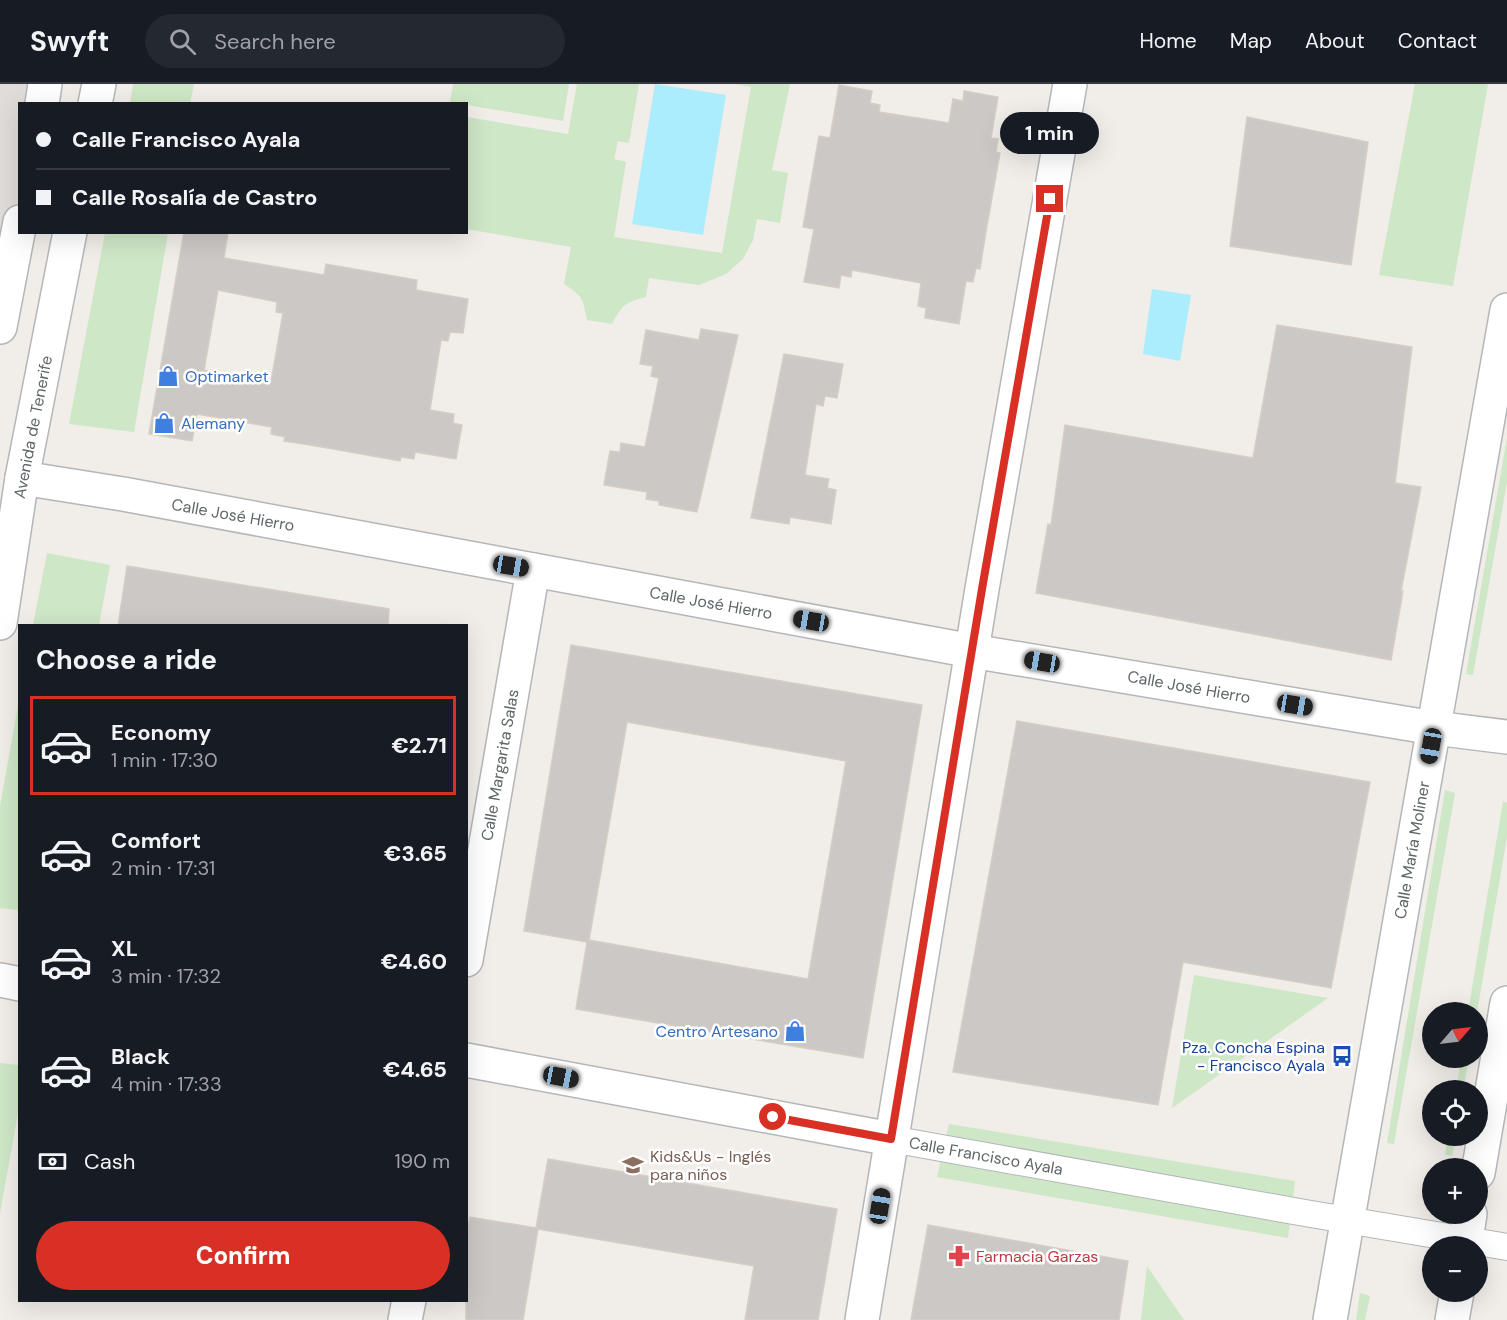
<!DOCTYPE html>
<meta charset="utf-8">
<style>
:root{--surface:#171b24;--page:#242831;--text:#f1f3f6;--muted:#9ea1a6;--line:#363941;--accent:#d93025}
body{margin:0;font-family:"DM Sans",sans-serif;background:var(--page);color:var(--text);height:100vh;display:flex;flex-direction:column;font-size:22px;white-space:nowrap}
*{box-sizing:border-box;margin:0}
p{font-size:20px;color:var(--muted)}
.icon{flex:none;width:33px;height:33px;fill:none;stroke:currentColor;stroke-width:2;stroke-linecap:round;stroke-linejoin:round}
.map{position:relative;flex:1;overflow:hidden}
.drawer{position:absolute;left:18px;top:540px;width:450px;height:678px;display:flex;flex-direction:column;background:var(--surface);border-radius:0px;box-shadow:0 6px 24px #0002}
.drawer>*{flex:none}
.top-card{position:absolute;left:18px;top:18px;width:450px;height:132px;border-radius:0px;box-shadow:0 6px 24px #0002;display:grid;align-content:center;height:132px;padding:0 18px;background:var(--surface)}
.needle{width:39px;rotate:62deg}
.tools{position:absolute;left:1422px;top:918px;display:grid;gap:12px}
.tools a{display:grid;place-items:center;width:66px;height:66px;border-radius:50%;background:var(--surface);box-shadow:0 6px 24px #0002;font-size:30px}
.end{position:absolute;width:27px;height:27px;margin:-14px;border:8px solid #d93025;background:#fff;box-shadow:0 0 0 3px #fff}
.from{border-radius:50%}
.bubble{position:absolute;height:42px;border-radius:21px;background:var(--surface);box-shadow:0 6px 24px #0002;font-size:20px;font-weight:800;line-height:42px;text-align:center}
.car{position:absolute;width:18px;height:36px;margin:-18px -9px;border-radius:8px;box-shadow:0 0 4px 2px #0007;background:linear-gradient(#222 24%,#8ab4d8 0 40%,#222 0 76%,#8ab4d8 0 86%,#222 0)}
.top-card b{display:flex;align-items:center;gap:21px;height:57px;font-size:22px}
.top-card b+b{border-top:2px solid var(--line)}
.top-card i{width:15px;height:15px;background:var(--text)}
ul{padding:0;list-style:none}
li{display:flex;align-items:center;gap:18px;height:99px;margin:0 12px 9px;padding:0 6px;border:3px solid transparent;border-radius:0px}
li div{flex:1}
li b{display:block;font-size:22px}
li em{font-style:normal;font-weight:800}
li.selected{border-color:var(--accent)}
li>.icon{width:54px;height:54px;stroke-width:1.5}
h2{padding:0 18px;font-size:27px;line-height:72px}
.pay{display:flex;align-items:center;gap:15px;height:66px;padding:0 18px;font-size:22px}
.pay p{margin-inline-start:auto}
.cta{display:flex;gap:12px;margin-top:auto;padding:12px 18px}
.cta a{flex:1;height:69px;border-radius:36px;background:var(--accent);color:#fff;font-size:24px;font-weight:800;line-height:69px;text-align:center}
header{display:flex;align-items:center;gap:36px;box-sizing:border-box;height:84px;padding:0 30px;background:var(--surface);border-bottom:2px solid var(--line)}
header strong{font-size:28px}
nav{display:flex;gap:33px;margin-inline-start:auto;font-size:21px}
.search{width:420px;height:54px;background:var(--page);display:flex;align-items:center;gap:15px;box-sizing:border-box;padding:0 21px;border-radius:33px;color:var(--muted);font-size:22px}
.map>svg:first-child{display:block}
.industrial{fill:#e0dcda}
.green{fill:#cee7c6}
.water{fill:#acedfd}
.building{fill:#ccc8c5;stroke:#d6cdc6;stroke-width:1.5;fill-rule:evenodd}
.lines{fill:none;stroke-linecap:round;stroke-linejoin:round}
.pedestrian-casing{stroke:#b3b7ba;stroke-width:28}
.minor-casing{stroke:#b3b7ba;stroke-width:36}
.secondary-casing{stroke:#b2b7ba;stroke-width:36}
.pedestrian{stroke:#fff;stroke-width:26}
.minor{stroke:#fff;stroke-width:33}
.secondary{stroke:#fff;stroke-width:33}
.route{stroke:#d93025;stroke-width:8}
.labels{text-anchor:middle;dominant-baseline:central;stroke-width:5;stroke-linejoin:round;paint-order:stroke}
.shop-label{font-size:16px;fill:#366cbe;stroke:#fff;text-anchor:start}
.street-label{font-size:16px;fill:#5f6568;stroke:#fff}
.transit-label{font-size:16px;fill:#164399;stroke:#fff;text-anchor:end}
.education-label{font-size:16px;fill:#785e54;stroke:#fff;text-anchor:start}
.health-label{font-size:16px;fill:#be3a42;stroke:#fff;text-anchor:start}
</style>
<header>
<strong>Swyft</strong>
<div class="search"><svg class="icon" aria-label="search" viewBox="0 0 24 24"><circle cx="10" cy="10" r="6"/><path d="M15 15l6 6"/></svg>Search here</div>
<nav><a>Home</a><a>Map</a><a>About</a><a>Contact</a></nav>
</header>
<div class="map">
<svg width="1507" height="1236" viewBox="0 0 1507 1236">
<rect width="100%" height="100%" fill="#f1ede8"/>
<polygon class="industrial" points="0,0 45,0 42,19 20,20 19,138 0,243"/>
<g class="green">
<polygon points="133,0 194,0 190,19 130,19"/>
<polygon points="453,0 569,0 563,37 467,21 466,20 450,18"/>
<path d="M577,0H639L629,59L618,57L614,75L626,78L614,153L722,169L751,3L735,0H790L772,86L788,89L780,139L757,135L753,156L743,175L726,190L699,201L649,194L646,213C625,218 622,221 612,240L587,236C583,215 583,212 564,200L571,163L466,145L467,33L568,50Z"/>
<polygon points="1415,0 1488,0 1453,202 1379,191"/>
<polygon points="105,149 168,149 134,348 69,340"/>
<polygon points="1507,354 1507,398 1473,591 1466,590"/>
<polygon points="47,469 110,481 99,541 33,541"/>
<polygon points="19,616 20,826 19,826 0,824 0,722"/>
<polygon points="1445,706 1455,709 1394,1060 1387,1059"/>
<polygon points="1503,717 1507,719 1507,753 1477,928 1468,928"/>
<polygon points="1194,891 1328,914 1172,1024"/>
<polygon points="1461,974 1469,974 1463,1006 1456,1006"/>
<polygon points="0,979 19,981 19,1024 0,1129"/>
<polygon points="949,1040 1295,1097 1288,1154 937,1093"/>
<polygon points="1448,1052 1456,1052 1452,1072 1445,1071"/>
<polygon points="1147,1182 1184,1236 1141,1236"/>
<polygon points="1360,1209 1370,1212 1365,1236 1356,1236"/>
</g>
<g class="water">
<polygon points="655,0 726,11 703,151 632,140"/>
<polygon points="1152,205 1191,211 1180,277 1143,270"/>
</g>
<g class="building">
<polygon points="839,1 872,7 870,19 880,21 879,28 949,39 953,15 963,17 964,7 998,13 991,54 998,55 996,68 1000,69 986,147 980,185 976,184 973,198 966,197 959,240 925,234 926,224 918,222 921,199 852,186 851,193 841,191 839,204 804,198 814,145 803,143 819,52 830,54"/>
<polygon points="1247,33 1368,58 1351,181 1230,162"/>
<path d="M184,148H228L224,174L324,191L326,180L417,196L416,206L468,215L463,249L450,248L448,257L441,256L430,326L454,330L453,339L462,341L456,375L415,368L414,375L401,373L400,377L322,363L284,357L285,353L271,350L272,343L197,330L192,357L149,350ZM218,206L277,218L276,228L283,229L271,298L204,286Z"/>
<polygon points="1277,241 1412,263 1395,399 1421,403 1401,507 1403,507 1391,576 1036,509 1048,440 1051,441 1065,341 1253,374"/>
<polygon points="701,245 738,251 697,428 659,421 659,417 646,415 647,408 604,401 610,367 620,368 621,359 645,363 659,294 651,292 653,282 640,280 646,246 699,256"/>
<polygon points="784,270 843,280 837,314 825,312 823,322 816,320 805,391 829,395 827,404 836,406 831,440 790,433 789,440 751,434"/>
<polygon points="127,482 389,525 388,542 118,542"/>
<path d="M571,561L922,621L863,974L576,925L587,858L524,847ZM627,638L846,677L808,895L589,856Z"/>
<polygon points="1017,637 1370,698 1331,904 1183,878 1158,1021 953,988"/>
<polygon points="548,1075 837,1125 818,1236 745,1236 754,1182 538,1145 523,1236 466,1236 466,1151 470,1133 536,1144"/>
<polygon points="928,1141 1128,1177 1119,1236 911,1236"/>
</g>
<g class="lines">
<defs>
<polyline id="pedestrian" points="891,1055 1305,1129 1507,1163"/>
<g id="minor">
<polyline points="22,394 123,410 972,567 1434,644 1507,653"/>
<polyline points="466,876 533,486"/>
<polyline points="0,896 20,900"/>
<polyline points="466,976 891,1055"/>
<polyline points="1478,1089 1507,919"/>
<polyline points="1465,1162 1470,1130"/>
<polyline points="405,1236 409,1216"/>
<polyline points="862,1236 982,505 1070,0"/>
<polyline points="1330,1236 1507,226"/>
<polyline points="1452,1236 1457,1208"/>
</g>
<g id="secondary">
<polyline points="42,20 45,0"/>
<polyline points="95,20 99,0"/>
<polyline points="0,243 20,138"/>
<polyline points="0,539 22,394 70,148"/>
</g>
</defs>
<use href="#pedestrian" class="pedestrian-casing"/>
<use href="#minor" class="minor-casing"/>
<use href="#secondary" class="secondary-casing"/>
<use href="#pedestrian" class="pedestrian"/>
<use href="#minor" class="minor"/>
<use href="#secondary" class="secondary"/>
</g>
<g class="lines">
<polyline class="route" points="773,1033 891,1055 982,505 1050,115"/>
</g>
<defs>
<symbol id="shop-bare" viewBox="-9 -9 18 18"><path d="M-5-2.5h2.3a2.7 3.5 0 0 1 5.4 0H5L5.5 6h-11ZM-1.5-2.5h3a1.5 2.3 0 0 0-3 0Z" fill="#3f7fe0" stroke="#fff" stroke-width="2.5" paint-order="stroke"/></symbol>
<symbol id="bus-bare" viewBox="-9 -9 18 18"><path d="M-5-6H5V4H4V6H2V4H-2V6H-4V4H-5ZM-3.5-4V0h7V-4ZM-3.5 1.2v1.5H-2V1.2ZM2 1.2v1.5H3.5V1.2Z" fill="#1a4fb4" stroke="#fff" stroke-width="2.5" paint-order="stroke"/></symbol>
<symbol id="school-bare" viewBox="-9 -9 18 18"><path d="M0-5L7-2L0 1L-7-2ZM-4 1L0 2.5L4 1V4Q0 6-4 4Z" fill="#8d6e63" stroke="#fff" stroke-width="2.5" paint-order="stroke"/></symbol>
<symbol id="pharmacy-bare" viewBox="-9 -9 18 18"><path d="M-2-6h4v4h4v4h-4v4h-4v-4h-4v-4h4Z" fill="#e0444e" stroke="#fff" stroke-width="2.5" paint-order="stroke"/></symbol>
</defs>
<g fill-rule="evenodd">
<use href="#shop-bare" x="153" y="277" width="30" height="30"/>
<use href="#shop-bare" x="149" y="324" width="30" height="30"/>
<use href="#shop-bare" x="780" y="932" width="30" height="30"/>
<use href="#bus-bare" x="1327" y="957" width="30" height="30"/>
<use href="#school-bare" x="618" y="1066" width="30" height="30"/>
<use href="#pharmacy-bare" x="944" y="1157" width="30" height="30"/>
</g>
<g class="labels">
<g class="shop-label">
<text x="185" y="292">Optimarket</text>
<text x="181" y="339">Alemany</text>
<text x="778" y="947" text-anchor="end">Centro Artesano</text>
</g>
<g class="street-label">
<text transform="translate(33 343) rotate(-79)">Avenida de Tenerife</text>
<text transform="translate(233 431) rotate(10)">Calle José Hierro</text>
<text transform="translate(711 519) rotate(10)">Calle José Hierro</text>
<text transform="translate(1189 603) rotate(10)">Calle José Hierro</text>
<text transform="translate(500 681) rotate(-80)">Calle Margarita Salas</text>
<text transform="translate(1412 766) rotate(-80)">Calle María Moliner</text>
<text transform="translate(986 1072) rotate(10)">Calle Francisco Ayala</text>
</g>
<g class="transit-label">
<text x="1325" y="963">Pza. Concha Espina<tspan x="1325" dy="18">- Francisco Ayala</tspan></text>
</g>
<g class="education-label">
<text x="650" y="1072">Kids&amp;Us - Inglés<tspan x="650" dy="18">para niños</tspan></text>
</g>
<g class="health-label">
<text x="976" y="1172">Farmacia Garzas</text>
</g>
</g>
</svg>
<div class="tools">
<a><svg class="needle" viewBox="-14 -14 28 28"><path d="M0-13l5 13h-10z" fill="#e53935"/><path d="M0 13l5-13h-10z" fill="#9ea1a6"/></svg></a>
<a><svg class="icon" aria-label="locate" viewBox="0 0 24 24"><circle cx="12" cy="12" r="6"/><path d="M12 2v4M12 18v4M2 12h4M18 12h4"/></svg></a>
<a>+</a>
<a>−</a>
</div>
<i class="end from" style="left:773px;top:1033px"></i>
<i class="end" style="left:1050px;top:115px"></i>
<div class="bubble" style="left:1000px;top:28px;width:99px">1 min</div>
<i class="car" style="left:511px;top:482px;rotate:100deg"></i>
<i class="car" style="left:811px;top:537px;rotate:280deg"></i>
<i class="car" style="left:1042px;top:578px;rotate:280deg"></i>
<i class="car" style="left:1295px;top:621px;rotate:100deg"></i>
<i class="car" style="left:1431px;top:662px;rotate:190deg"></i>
<i class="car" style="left:561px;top:993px;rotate:101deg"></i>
<i class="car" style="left:880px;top:1122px;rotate:9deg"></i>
<div class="top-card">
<b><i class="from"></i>Calle Francisco Ayala</b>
<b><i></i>Calle Rosalía de Castro</b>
</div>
<section class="drawer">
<h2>Choose a ride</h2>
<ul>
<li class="selected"><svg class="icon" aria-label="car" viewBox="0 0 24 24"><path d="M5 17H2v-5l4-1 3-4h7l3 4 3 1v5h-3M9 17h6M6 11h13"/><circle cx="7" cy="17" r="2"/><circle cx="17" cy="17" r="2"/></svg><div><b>Economy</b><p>1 min · 17:30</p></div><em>€2.71</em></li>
<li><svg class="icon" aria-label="car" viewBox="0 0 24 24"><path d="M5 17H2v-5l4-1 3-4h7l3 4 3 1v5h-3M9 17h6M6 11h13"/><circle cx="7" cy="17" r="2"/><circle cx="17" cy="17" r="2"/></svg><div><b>Comfort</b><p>2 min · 17:31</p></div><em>€3.65</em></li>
<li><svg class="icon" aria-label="car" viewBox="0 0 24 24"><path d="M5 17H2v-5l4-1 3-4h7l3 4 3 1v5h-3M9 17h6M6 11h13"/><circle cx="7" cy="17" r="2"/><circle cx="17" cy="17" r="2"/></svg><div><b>XL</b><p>3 min · 17:32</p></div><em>€4.60</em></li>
<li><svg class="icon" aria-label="car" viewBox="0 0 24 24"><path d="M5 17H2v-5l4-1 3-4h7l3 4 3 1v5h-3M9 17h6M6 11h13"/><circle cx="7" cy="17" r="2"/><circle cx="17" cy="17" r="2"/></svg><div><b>Black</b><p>4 min · 17:33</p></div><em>€4.65</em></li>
</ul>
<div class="pay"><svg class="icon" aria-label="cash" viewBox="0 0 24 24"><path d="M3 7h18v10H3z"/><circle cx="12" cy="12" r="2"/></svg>Cash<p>190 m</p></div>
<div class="cta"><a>Confirm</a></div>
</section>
</div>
